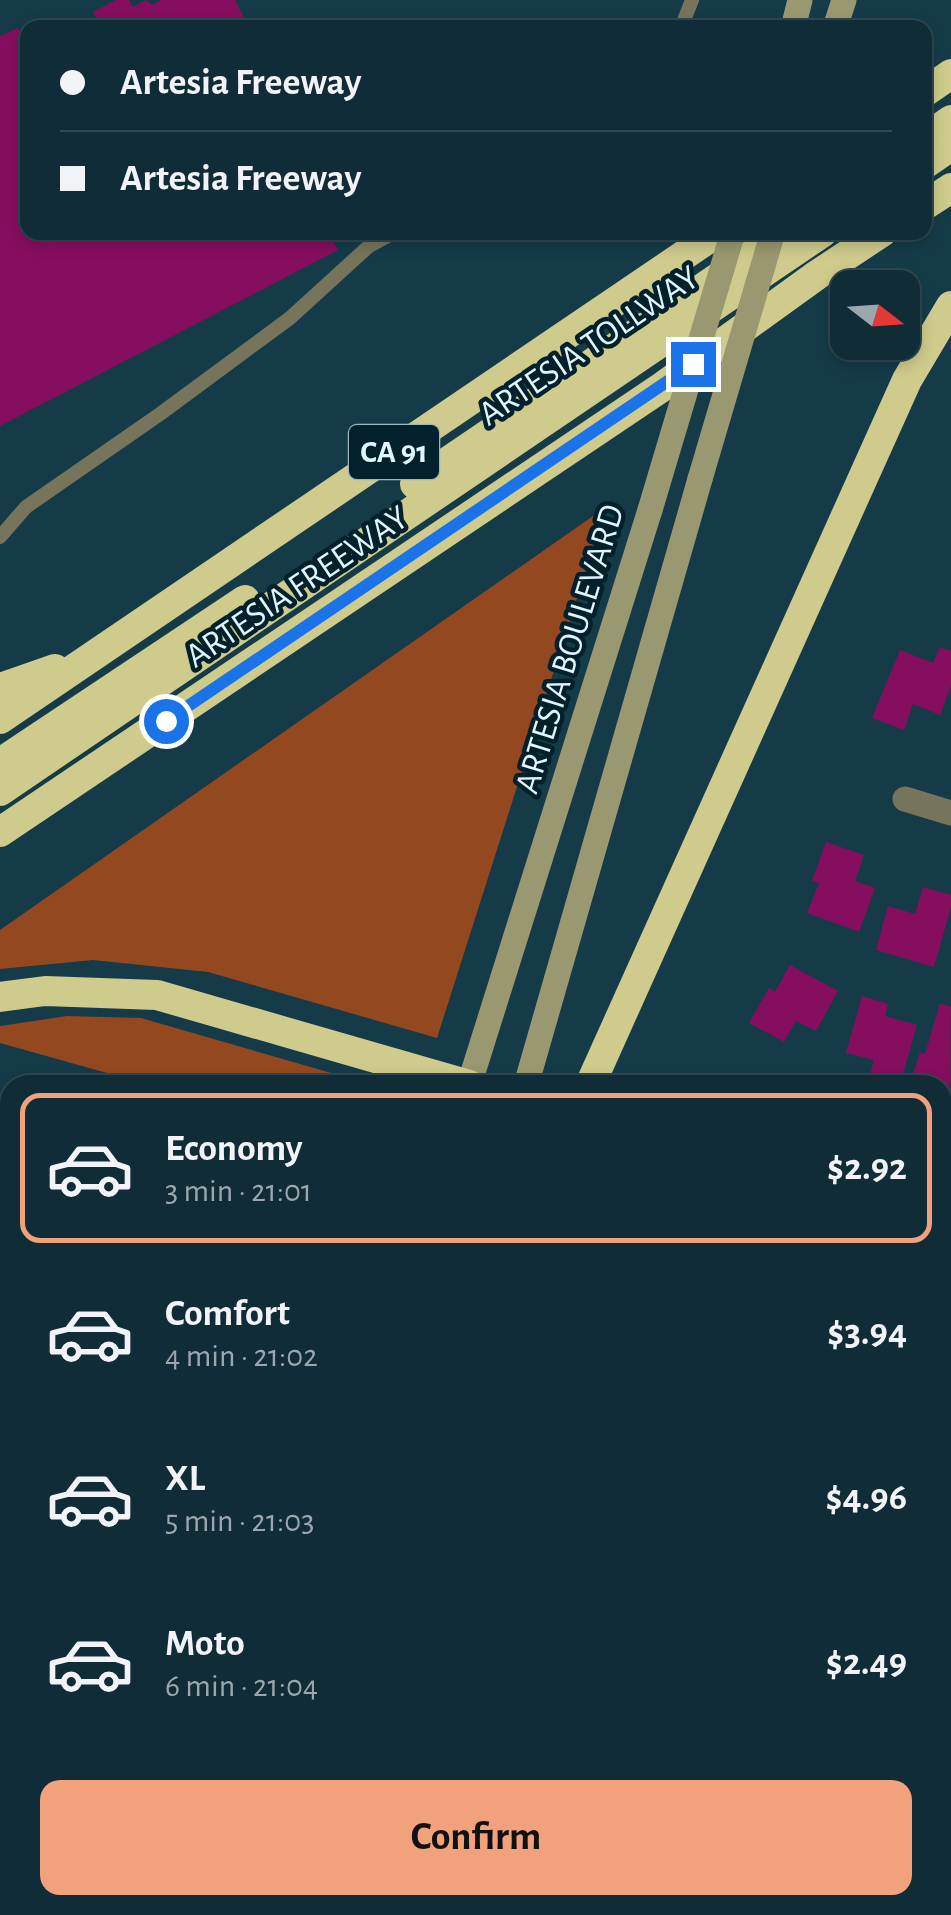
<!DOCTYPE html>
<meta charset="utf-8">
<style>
:root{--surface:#102c37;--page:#1e3842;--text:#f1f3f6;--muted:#9ca7ad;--line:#304852;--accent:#f1a17c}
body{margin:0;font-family:"Alegreya Sans",sans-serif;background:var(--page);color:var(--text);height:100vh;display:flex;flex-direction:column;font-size:38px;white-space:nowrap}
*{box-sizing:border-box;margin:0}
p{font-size:32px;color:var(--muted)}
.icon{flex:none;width:55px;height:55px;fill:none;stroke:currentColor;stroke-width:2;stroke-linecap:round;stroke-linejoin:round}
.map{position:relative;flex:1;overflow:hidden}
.drawer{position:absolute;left:0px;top:1075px;width:952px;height:840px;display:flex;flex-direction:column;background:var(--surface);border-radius:30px 30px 0 0;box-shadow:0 5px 15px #0003,0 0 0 2px var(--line)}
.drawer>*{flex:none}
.guide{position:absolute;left:20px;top:20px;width:912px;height:220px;border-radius:20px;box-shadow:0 5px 15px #0003,0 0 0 2px var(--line);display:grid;align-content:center;height:220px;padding:0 40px;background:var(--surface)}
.needle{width:65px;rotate:107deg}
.buttons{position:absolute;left:830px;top:270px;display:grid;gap:20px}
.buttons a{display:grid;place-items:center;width:90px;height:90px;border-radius:20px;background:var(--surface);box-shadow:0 5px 15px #0003,0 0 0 2px var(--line);font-size:50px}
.end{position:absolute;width:45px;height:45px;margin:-22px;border:12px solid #1a73e8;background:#fff;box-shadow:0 0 0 5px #fff}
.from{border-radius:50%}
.guide b{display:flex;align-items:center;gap:35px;height:95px;font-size:38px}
.guide b+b{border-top:2px solid var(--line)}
.guide i{width:25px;height:25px;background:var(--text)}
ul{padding:18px 0 0;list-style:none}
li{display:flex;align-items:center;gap:30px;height:150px;margin:0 20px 15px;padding:0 20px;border:5px solid transparent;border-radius:20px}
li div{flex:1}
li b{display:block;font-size:38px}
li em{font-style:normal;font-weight:700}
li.current{border-color:var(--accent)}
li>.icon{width:90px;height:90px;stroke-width:1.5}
.primary-button{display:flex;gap:20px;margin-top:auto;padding:20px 40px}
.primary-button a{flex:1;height:115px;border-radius:20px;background:var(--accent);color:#111;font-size:40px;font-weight:700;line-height:115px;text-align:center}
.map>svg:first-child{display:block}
.green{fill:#944820}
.building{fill:#860e5f}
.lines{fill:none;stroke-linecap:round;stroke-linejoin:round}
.lane{stroke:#76755c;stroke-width:14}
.street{stroke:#76755c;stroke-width:25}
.secondary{stroke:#999870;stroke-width:25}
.highway{stroke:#cecb8c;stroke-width:30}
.secondary-bridge{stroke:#999870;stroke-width:25}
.route{stroke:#1a73e8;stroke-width:12}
.labels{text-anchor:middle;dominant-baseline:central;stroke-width:9;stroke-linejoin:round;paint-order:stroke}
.shield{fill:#03212c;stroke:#9eb5bf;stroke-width:2.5}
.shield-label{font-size:32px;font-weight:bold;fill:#e0f5fe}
.street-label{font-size:35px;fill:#e0f5fe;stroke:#03212c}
</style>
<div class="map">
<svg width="951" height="1915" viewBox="0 0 951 1915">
<rect width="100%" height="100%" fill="#153b49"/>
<g class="green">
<polygon points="606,507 437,1038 208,972 93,960 0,969 0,930"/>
<polygon points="67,1016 141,1018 373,1085 150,1085 0,1043 0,1026"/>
</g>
<g class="building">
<polygon points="116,0 129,0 133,7 146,0 152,5 161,0 235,0 249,28 101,28 93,12"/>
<polygon points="18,28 28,47 28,232 329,232 338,250 0,426 0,36"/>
<polygon points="940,647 951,651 951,686 940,715 913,704 904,730 872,718 900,650 933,663"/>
<polygon points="826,842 864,855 855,881 875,888 859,932 807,913 819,883 812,881"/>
<polygon points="923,887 951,895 951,907 934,967 876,950 888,906 915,914"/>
<polygon points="790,965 838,991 816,1031 796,1021 784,1042 749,1023 769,988 775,992"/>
<polygon points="862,996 888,1004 885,1016 917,1025 900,1085 867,1085 874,1060 846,1053"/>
<polygon points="940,1003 951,1007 950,1106 942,1104 942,1085 910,1085 920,1052 925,1054"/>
<polygon points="0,1110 10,1113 10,1148 0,1145"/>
<polygon points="942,1264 951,1267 951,1314 942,1312"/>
<polygon points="942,1373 951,1375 951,1411 944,1437"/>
<polygon points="0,1427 10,1430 10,1506 0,1500"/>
<polygon points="0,1514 10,1516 10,1562 6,1561 1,1578"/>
<polygon points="0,1597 10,1600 6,1621 9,1621 1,1648"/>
<polygon points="942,1611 951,1614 951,1635 944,1661"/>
<polygon points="942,1751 951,1754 951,1828 942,1826"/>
<polygon points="52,1905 139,1905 136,1915 61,1915 63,1909"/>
<polygon points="447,1905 495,1905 518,1914 444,1915"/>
<polygon points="570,1905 628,1905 625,1915 567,1915"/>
<polygon points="655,1905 718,1905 715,1915 652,1915"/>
<polygon points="728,1905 773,1905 770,1915 725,1915"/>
</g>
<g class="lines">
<g class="lane">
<polyline points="681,28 692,0"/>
<polyline points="0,537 26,507 160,414 290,318 369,246 395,232"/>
</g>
<g class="street">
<polyline points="905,799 951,813"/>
<polyline points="942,1166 951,1168"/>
<polyline points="0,1377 10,1380"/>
<polyline points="942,1526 951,1528"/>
<polyline points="0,1875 10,1839"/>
<polyline points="942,1887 951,1889"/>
<polyline points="418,1915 421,1905"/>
</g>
<g class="secondary">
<polyline points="793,28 800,0"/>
<polyline points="835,28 844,0"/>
<polyline points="469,1085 650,510"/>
<polyline points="526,1085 700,479"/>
<polyline points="222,1915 225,1905"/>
<polyline points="279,1915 282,1905"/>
</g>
<g class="highway">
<polyline points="925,92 951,74"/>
<polyline points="925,138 951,120"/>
<polyline points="925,164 951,146"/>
<polyline points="925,205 951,188"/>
<polyline points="415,484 785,232"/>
<polyline points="0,688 55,669"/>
<polyline points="0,719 718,232"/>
<polyline points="0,763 245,600"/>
<polyline points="0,791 823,232"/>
<polyline points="0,832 662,387 817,275 882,232"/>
<polyline points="0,997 45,991 157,995 469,1085"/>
<polyline points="590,1085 907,380 951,306"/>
</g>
<g class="secondary-bridge">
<polyline points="700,479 773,232"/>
<polyline points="650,510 733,232"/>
</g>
</g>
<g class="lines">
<polyline class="route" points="166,721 693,364"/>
</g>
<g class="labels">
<rect class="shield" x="349" y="425" width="90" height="54" rx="8"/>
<g class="shield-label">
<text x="394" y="452">CA 91</text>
</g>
<g class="street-label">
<text transform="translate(589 346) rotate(-34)">ARTESIA TOLLWAY</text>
<text transform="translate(297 587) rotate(-34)">ARTESIA FREEWAY</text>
<text transform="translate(570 649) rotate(-73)">ARTESIA BOULEVARD</text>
</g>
</g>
</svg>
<div class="buttons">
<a><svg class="needle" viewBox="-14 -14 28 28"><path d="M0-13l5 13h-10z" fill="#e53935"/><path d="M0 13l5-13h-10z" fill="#9ca7ad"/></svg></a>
</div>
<i class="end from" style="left:166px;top:721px"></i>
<i class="end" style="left:693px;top:364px"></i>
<div class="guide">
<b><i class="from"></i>Artesia Freeway</b>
<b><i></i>Artesia Freeway</b>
</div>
<section class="drawer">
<ul>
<li class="current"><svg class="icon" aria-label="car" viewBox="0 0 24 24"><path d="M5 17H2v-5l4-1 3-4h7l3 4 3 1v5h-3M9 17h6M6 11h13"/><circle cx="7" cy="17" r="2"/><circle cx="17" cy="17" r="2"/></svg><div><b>Economy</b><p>3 min · 21:01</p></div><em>$2.92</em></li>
<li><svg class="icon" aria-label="car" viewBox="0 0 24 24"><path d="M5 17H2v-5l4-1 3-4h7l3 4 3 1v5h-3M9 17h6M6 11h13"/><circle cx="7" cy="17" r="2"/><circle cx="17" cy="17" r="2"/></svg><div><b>Comfort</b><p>4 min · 21:02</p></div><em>$3.94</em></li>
<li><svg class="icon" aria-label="car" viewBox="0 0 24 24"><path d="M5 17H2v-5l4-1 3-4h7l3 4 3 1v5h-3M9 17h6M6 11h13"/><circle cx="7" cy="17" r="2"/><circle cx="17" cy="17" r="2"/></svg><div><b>XL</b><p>5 min · 21:03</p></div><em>$4.96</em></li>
<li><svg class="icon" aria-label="car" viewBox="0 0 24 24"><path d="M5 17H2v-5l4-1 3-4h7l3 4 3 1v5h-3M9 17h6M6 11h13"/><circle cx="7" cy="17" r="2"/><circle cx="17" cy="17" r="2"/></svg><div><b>Moto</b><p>6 min · 21:04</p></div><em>$2.49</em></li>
</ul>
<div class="primary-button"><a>Confirm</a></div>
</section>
</div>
